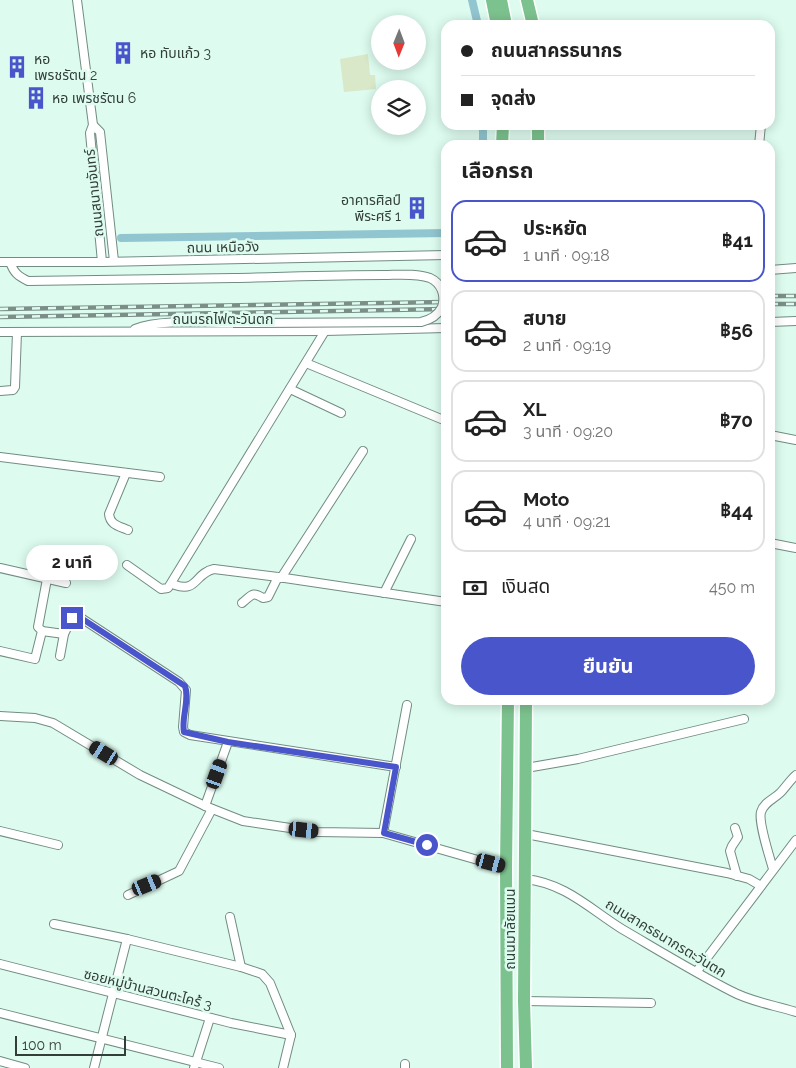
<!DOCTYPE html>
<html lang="th">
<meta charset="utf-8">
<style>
:root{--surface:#fff;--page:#f6f6f6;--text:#222;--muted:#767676;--line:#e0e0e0;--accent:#4955ca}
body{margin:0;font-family:Raleway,"Noto Sans Thai",sans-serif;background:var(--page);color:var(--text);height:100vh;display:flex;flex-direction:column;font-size:19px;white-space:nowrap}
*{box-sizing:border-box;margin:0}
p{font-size:16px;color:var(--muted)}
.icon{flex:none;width:28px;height:28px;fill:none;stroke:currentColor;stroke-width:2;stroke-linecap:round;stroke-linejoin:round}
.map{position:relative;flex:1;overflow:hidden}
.side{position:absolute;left:441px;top:140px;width:334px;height:565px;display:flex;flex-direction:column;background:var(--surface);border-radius:15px;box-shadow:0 2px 12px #0003}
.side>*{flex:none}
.banner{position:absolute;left:441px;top:20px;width:334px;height:110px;border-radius:15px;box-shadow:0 2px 12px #0003;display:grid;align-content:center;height:110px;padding:0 20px;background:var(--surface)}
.needle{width:32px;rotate:181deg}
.buttons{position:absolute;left:371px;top:15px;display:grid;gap:10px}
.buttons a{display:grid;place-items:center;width:55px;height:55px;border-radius:50%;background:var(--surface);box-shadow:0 2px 12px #0003;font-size:25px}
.scale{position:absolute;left:15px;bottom:12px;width:111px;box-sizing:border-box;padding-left:5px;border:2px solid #323e3a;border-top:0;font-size:14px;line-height:18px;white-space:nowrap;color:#323e3a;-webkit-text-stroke:4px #ddfbef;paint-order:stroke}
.end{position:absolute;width:22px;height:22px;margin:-11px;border:6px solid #4955ca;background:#fff;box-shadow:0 0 0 2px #fff}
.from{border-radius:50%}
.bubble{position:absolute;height:35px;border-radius:18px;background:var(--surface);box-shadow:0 2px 12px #0003;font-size:16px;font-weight:700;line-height:35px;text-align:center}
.car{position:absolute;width:15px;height:30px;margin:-15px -8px;border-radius:6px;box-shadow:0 0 4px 1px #0007;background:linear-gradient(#222 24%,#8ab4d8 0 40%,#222 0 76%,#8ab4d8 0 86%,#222 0)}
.banner b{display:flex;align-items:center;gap:18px;height:48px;font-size:19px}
.banner b+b{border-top:1px solid var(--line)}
.banner i{width:12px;height:12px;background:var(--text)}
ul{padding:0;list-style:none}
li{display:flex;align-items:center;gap:15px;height:82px;margin:0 10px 8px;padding:0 10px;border:2px solid var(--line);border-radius:15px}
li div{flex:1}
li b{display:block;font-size:19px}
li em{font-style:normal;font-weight:700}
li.current{border-color:var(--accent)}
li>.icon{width:45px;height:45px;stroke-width:1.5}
h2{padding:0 20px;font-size:22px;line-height:60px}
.pay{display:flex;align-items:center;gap:12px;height:55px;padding:0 20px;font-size:19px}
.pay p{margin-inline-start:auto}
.button{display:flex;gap:10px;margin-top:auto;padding:10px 20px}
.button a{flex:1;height:58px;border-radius:30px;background:var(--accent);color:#fff;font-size:20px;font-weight:700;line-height:58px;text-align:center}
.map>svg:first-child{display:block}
.pitch{fill:#d8e8c8}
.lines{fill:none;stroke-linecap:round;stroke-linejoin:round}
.canal{stroke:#91c5cf;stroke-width:8}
.minor-casing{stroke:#728c82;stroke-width:10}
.trunk-casing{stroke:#fff;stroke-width:15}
.minor{stroke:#fff;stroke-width:8}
.trunk{stroke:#7cc28e;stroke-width:12}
.rail-casing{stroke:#7b8f88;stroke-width:4.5}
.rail{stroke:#ddfbef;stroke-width:2.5;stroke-dasharray:8;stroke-linecap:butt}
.minor-bridge-casing{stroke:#728c82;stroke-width:10;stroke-linecap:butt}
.minor-bridge{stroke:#fff;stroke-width:8}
.route{stroke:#4955ca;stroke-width:6}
.labels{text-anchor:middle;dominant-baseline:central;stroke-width:5;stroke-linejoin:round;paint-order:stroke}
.poi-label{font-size:14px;fill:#323e3a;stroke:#ddfbef;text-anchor:start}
.street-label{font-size:14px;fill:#323e3a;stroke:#ddfbef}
</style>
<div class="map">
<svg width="796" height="1068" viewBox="0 0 796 1068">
<rect width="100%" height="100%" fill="#ddfbef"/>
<polygon class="pitch" points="368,54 370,75 375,75 376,89 344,92 340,59"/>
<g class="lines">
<g class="canal">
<polyline points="472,0 478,25"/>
<polyline points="483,125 483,145"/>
<polyline points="121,238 446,233"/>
</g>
<defs>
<g id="minor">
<polyline points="77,0 93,125"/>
<polyline points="759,145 761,125"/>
<polyline points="0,262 102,262 446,255"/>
<path d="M10,262C14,273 18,276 28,281L234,278"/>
<polyline points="102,262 90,133 93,125 100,132 114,261"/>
<polyline points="770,270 796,268"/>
<polyline points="770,322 796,321"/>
<path d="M135,329C160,319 205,323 233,323"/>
<polyline points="0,332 325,331 446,328"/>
<polyline points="306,363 446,421"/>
<polyline points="290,389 341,413"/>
<polyline points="0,391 13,390 15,387 17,332"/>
<polyline points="770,435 796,440"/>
<polyline points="0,457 160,477"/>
<path d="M126,473L109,514C110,525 119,526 128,530"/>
<polyline points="770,543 796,548"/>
<polyline points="127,565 161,589 168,588 325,331"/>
<polyline points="0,568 66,583"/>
<polyline points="281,578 363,451"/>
<path d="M175,585C197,593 195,573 214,569L278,577L446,602"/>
<polyline points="384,593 411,539"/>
<path d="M242,603C252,595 252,591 263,598L268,597L278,577"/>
<polyline points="42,631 64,634 72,618 78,616 179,682 186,690 183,727 184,732 190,735 396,767"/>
<polyline points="0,651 35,659 42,631 38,627 47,579"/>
<polyline points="60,656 64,634"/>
<polyline points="0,716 35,718 53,723 140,775 205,806 243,821 317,832 383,833 506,868"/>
<polyline points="526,768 578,759 744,719"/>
<polyline points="205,806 228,742"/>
<polyline points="735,828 738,837 732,846 730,851 737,876"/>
<polyline points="0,831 58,845"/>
<polyline points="383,833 407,705"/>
<polyline points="526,834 727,873 749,879 761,886"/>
<path d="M773,869C770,858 758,822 761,812C764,802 774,799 780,793C786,787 790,780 796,775"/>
<path d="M525,879C565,883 590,909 622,929C658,950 694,972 731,991C751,1002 774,1005 796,1012"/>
<polyline points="128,895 179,871 212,809"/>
<polyline points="230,917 241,967"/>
<polyline points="54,924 127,939 241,967 262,974 270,983 291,1035 283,1068"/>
<polyline points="0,964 231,1023 291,1035"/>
<polyline points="697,971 796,840"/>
<polyline points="524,1001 651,1003"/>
<polyline points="0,1013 219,1068"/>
<polyline points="0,1061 25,1068"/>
<polyline points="94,1068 127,939"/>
<polyline points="194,1068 210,1018"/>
<polyline points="405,1068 405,1064"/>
</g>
<g id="trunk">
<polyline points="492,0 497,25"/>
<polyline points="501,0 506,25"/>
<polyline points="527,0 533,25"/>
<polyline points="502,145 503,125"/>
<polyline points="538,145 538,125"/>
<polyline points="507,1068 506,868 508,700"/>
<polyline points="526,1068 524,1001 526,700"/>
</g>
</defs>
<use href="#minor" class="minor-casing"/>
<use href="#trunk" class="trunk-casing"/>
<use href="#minor" class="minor"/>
<use href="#trunk" class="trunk"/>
<defs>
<g id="rail">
<polyline points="770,296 796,296"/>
<polyline points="770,304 796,304"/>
<polyline points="0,309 446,302"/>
<polyline points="0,317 446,309"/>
</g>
</defs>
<use href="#rail" class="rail-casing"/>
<use href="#rail" class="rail"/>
<defs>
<path id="minor-bridge" d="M233,323L421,322C430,320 438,315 442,307C446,295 441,283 430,278C416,273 398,275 384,275C334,275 284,277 234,278"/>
</defs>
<use href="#minor-bridge" class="minor-bridge-casing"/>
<use href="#minor-bridge" class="minor-bridge"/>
</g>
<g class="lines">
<path class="route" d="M72,618L78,616L185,686C190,700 181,718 184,732L228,742L396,767L384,833L427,845"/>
</g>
<defs>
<symbol id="building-bare" viewBox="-9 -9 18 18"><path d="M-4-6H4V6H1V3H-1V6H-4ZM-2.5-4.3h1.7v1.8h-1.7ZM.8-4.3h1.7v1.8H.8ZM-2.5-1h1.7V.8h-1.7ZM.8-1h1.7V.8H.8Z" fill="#4955ca" stroke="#ddfbef" stroke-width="2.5" paint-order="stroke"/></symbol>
</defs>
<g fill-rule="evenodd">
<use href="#building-bare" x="107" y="37" width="32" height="32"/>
<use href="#building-bare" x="1" y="51" width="32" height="32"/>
<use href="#building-bare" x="20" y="82" width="32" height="32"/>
<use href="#building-bare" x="401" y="192" width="32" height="32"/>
</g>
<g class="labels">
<g class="poi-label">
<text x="140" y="53">หอ ทับแก้ว 3</text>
<text x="34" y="59">หอ<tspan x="34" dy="16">เพรชรัตน 2</tspan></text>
<text x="52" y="98">หอ เพรชรัตน 6</text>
<text x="401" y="200" text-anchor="end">อาคารศิลป์<tspan x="401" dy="16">พีระศรี 1</tspan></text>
</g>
<g class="street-label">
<text transform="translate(94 193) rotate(-96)">ถนนสนามจันทร์</text>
<text transform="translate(223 247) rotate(-1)">ถนน เหนือวัง</text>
<text x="223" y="319">ถนนรถไฟตะวันตก</text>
<text transform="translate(510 929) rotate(-90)">ถนนมาลัยแมน</text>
<text transform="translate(666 938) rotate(31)">ถนนสาครธนากรตะวันตก</text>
<text transform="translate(148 989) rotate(14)">ซอยหมู่บ้านสวนตะไคร้ 3</text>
</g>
</g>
</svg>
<div class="buttons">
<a><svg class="needle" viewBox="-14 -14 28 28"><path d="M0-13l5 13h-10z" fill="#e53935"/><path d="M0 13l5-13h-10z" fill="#767676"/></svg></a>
<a><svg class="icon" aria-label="layers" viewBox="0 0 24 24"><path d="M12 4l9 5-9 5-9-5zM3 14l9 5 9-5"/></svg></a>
</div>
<div class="scale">100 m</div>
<i class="end from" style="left:427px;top:845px"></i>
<i class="end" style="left:72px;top:618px"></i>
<div class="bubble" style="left:26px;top:545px;width:92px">2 นาที</div>
<i class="car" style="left:104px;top:753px;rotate:301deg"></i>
<i class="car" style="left:217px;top:774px;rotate:20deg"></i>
<i class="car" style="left:304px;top:830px;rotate:96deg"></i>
<i class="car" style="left:491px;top:863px;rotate:105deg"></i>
<i class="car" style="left:147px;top:885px;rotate:68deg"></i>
<div class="banner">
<b><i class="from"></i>ถนนสาครธนากร</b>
<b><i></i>จุดส่ง</b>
</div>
<section class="side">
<h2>เลือกรถ</h2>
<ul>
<li class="current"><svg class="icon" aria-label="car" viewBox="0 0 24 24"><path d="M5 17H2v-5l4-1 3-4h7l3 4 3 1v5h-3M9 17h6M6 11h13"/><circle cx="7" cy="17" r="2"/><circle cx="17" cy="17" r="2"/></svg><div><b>ประหยัด</b><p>1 นาที · 09:18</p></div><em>฿41</em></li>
<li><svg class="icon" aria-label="car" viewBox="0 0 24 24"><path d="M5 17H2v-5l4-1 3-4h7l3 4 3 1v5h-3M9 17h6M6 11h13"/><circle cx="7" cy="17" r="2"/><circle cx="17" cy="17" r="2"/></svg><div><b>สบาย</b><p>2 นาที · 09:19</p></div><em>฿56</em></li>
<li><svg class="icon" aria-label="car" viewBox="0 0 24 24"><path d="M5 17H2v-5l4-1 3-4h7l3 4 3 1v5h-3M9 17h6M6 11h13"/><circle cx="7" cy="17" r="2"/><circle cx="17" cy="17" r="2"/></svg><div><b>XL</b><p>3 นาที · 09:20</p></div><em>฿70</em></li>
<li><svg class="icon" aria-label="car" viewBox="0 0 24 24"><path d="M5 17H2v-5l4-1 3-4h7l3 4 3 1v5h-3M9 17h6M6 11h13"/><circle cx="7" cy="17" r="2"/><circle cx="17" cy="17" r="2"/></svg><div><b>Moto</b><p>4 นาที · 09:21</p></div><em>฿44</em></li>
</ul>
<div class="pay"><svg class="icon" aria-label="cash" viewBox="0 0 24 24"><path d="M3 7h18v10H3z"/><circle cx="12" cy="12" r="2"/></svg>เงินสด<p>450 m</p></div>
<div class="button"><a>ยืนยัน</a></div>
</section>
</div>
